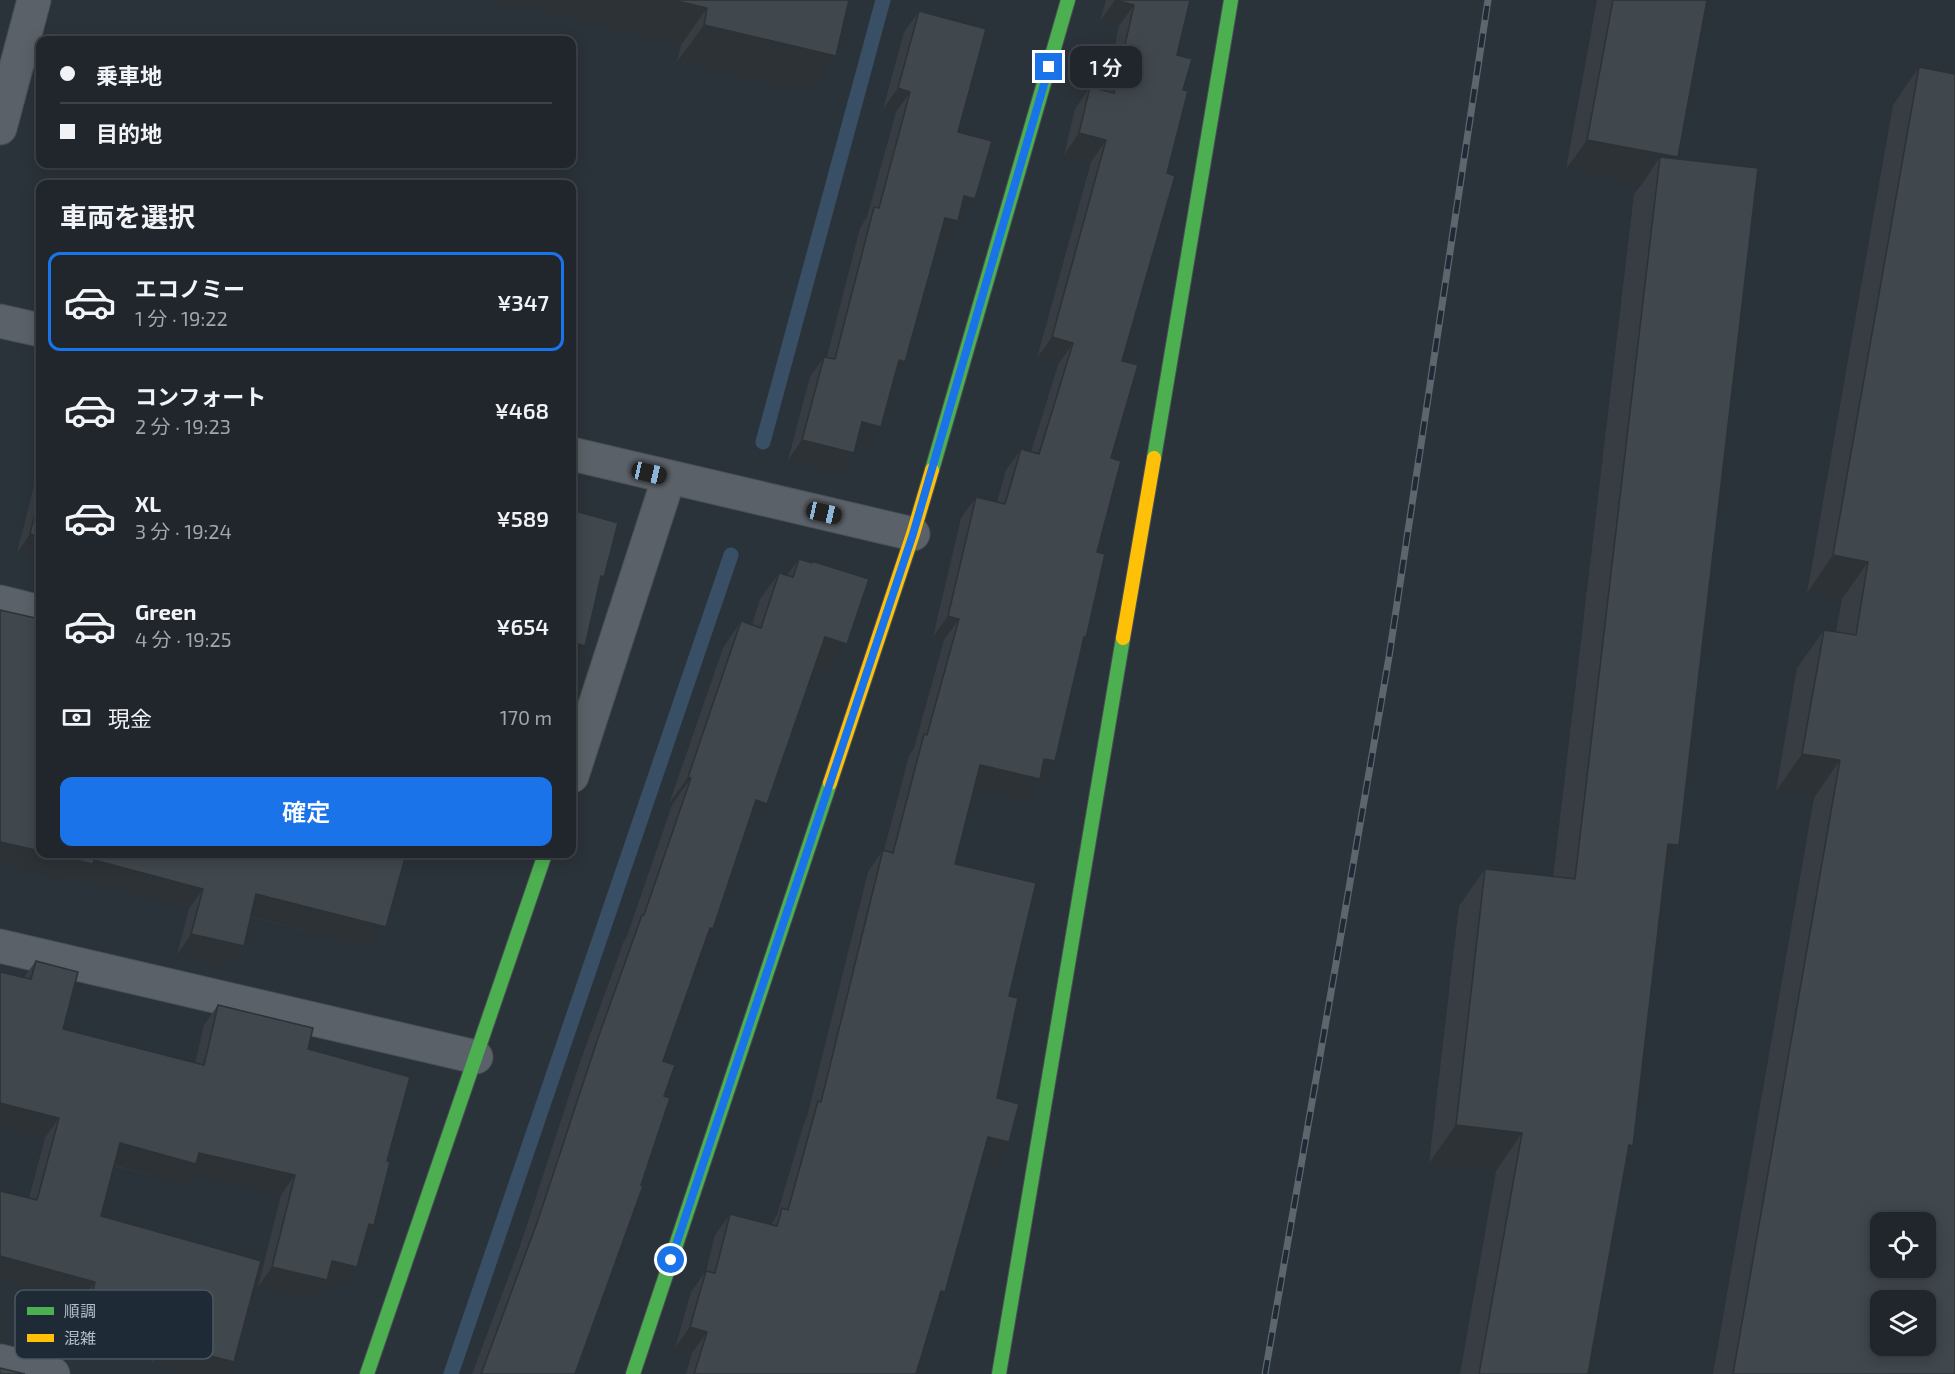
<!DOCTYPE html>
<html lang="ja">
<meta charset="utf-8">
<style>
:root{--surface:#20262c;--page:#2d3238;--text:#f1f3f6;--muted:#a2a5a9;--line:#3d4348;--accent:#1a73e8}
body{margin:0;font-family:"Exo 2","Noto Sans JP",sans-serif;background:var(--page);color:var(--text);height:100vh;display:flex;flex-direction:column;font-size:22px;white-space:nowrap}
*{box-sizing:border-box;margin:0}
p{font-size:20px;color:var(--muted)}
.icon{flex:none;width:33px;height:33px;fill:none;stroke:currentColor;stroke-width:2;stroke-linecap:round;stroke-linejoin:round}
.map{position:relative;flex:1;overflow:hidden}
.panel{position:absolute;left:36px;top:180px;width:540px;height:678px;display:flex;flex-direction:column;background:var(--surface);border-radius:12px;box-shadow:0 3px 15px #0003,0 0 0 2px var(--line)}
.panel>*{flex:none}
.hud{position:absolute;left:36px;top:36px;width:540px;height:132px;border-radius:12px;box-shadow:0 3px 15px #0003,0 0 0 2px var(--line);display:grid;align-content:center;height:132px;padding:0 24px;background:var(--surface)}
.fabs{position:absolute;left:1870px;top:1212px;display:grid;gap:12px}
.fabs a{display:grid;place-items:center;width:66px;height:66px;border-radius:12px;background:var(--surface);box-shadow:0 3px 15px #0003,0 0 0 2px var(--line);font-size:30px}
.end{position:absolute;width:27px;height:27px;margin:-14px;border:8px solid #1a73e8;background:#fff;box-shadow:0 0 0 3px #fff}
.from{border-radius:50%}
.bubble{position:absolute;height:42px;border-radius:12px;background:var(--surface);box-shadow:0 3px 15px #0003,0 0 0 2px var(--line);font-size:20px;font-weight:600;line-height:42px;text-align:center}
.car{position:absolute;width:18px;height:36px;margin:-18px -9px;border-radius:8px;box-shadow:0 0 4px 2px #0007;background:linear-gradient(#222 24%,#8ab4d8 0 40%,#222 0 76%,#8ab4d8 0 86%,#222 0)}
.hud b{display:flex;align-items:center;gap:21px;height:57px;font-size:22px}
.hud b+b{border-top:2px solid var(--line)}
.hud i{width:15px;height:15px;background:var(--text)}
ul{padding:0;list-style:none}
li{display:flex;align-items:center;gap:18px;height:99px;margin:0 12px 9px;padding:0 12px;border:3px solid transparent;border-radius:12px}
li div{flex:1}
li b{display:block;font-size:22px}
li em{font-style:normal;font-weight:600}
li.active{border-color:var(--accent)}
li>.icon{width:54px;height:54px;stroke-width:1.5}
h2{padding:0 24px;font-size:27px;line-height:72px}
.pay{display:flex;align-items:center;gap:15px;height:66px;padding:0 24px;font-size:22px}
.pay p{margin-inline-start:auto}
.cta{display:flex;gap:12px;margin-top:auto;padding:12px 24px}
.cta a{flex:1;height:69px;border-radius:12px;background:var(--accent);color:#fff;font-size:24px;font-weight:600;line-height:69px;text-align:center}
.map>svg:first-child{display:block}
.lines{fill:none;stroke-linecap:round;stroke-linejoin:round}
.stream{stroke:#394f65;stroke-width:15}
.street-casing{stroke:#494f54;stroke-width:35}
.fast-casing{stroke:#494f54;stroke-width:16}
.slow-casing{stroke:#494f54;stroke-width:16}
.street{stroke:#5b6168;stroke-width:33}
.fast{stroke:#4caf50;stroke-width:14}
.slow{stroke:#ffc107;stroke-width:14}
.rail-casing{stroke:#5f656c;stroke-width:7}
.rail{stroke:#1e2a35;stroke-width:4.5;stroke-dasharray:14;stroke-linecap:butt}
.wall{fill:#373d42}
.shaded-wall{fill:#2d3236}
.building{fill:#40474d;stroke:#2d3236;stroke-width:1.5;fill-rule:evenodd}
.route{stroke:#1a73e8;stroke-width:8}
.key{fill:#1e2a35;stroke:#4b5762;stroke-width:1.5}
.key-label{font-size:16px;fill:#b5bfca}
</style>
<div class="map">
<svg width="1955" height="1374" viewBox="0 0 1955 1374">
<rect width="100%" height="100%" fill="#2b333a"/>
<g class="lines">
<g class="stream">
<polyline points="763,442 883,0"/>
<polyline points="451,1374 731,555"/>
</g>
<defs>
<g id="street">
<polyline points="0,128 34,0"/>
<polyline points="0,321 40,330"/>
<polyline points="572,454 913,534"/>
<polyline points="0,602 40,612"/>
<polyline points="572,776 669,477"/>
<polyline points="0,946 476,1057"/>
<polyline points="0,1361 53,1374"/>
</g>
<g id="fast">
<polyline points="1154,458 1231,0"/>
<polyline points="932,470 1068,0"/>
<polyline points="367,1374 545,854"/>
<polyline points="633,1374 830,783"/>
<polyline points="999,1374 1123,638"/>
</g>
<g id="slow">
<polyline points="1123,638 1154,458"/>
<polyline points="830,783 913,534 932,470"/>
</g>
</defs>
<use href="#street" class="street-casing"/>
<use href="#fast" class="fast-casing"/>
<use href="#slow" class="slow-casing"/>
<use href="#street" class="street"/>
<use href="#fast" class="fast"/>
<use href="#slow" class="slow"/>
<defs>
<polyline id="rail" points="1265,1374 1389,657 1488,0"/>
</defs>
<use href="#rail" class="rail-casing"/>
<use href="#rail" class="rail"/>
</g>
<g class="wall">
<polygon points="487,0 849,0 836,56 810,93 677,62 681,45"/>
<polygon points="1106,0 1190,0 1177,55 1183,90 1122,361 1111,458 1083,642 1040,782 1038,782 1025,801 974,788 955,864 1009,996 997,1098 994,1164 981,1160 945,1292 938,1302 916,1374 686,1374 692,1353 675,1348 691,1292 706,1271 715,1235 730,1214 771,1225 777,1215 804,1123 807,1117 868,872 883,850 884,850 909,756 914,748 944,640 933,637 961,518 976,497 997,502 1006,470 1021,449 1031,452 1058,365 1037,358 1091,162 1064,155 1075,109 1090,87 1105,91 1119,26 1100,21"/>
<polygon points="1597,0 1707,0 1677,159 1666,864 1633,1146 1628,1154 1588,1374 1460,1374 1496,1171 1429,1163 1459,906 1485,869 1553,877 1634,194 1642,184 1566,169"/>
<polygon points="919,11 958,132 961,220 958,219 943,241 939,240 895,377 867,447 856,445 839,474 788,460 810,377 824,357 827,357 860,228 867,217 896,112 883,109 904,32"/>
<polygon points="1919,67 1955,1374 1713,1374 1814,798 1776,791 1797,668 1824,630 1836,632 1842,599 1807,593 1893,105"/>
<polygon points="40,461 40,559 17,553"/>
<polygon points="799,559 847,644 828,671 814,666 749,830 746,830 706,939 663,1061 664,1096 575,1374 472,1374 520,1246 579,1065 624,941 627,936 672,805 669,804 723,648 741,621 752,625 760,599 779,573 787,575"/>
<polygon points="40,854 406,854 372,948 251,917 244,946 229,967 177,955 189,909 81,881 79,884"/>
<polygon points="36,961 63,1029 195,1063 204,1025 218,1005 308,1049 387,1161 374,1225 365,1238 343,1287 326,1282 313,1300 258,1287 281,1195 189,1174 182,1184 114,1166 101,1216 234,1362 226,1374 189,1374 151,1364 160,1332 79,1310 81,1302 29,1198 45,1138 24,977"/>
</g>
<g class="shaded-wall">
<polygon points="487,0 673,0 707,8 681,45"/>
<polygon points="1115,0 1134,5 1119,26 1100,21"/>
<polygon points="704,25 836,56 810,93 677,62"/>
<polygon points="898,88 910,92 896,112 883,109"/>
<polygon points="1079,133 1106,140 1091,162 1064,155"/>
<polygon points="1587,140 1678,157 1657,186 1660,157 1642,184 1566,169"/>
<polygon points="964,196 975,199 961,220 949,216"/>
<polygon points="945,218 958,221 943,241 930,238"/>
<polygon points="1052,337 1073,343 1058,365 1037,358"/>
<polygon points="899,360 905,362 891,382"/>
<polygon points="862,422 881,427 867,447 848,443"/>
<polygon points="802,440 854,453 839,474 788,460"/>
<polygon points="30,534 40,537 40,559 17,553"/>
<polygon points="1833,555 1868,562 1842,599 1807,593"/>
<polygon points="948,616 959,619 944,640 933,637"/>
<polygon points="825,637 847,644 828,671 806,663"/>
<polygon points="572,642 585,646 572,665"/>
<polygon points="1802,754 1840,760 1814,798 1776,791"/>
<polygon points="1044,759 1055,761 1040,782 1038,782 1025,801 965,786 980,765"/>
<polygon points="688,777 691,778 672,805 669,804"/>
<polygon points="756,800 767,804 749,830 738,827"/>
<polygon points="0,842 40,851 40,854 50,854 94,860 203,889 189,909 81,881 79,884 0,865"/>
<polygon points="1668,844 1679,845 1652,883"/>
<polygon points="256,894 386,927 372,948 242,914"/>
<polygon points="710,928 713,929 694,955"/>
<polygon points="191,934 244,946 229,967 177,955"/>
<polygon points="0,1103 59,1118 45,1138 0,1127"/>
<polygon points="1456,1125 1522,1133 1496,1171 1429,1163"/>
<polygon points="988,1137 1009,1142 994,1164 973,1158"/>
<polygon points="120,1143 199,1153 295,1175 281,1195 189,1174 182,1184 106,1163"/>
<polygon points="1629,1145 1633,1146 1607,1183"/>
<polygon points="369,1224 374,1225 360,1245"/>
<polygon points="0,1256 95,1282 81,1302 0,1280"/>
<polygon points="332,1261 357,1267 343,1287 326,1282 313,1300 258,1287 272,1267"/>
<polygon points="93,1290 174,1312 160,1332 79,1310"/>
<polygon points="941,1291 945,1292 930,1313"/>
<polygon points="690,1327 707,1332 692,1353 675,1348"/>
<polygon points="165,1344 234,1362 226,1374 189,1374 151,1364"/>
</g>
<g class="building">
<polygon points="673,0 849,0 836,56 704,25 707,8"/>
<polygon points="1115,0 1190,0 1177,55 1192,59 1183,90 1188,91 1167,173 1175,176 1122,361 1138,365 1111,458 1121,461 1097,552 1105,554 1086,638 1084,637 1055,761 1044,759 1040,779 980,765 955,864 1036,883 1009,996 1018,998 997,1098 1019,1104 1009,1142 988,1137 945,1292 941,1291 916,1374 694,1374 707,1332 690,1327 706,1271 715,1273 730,1214 777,1226 782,1208 788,1210 818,1101 821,1102 883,850 893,853 924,734 927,735 959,619 948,616 976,497 1005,504 1021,449 1039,454 1073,343 1052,337 1106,140 1079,133 1090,87 1114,93 1134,5"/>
<polygon points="1613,0 1707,0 1678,157 1587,140"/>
<polygon points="919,11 986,29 958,132 992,141 975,199 964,196 958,221 945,218 905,362 899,360 881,427 862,422 854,453 802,440 824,357 835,359 874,207 879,208 910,92 898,88"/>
<path d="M1919,67L1955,74V1374H1733L1840,760L1802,754L1824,630L1856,635L1868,562L1833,555ZM1881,1222H1926V1268H1881ZM1881,1300H1926V1346H1881Z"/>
<polygon points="1660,157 1758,168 1679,845 1668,844 1633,1146 1629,1145 1588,1374 1479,1374 1522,1133 1456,1125 1485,869 1575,879"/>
<polygon points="40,494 40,537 30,534"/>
<polygon points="572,510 618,523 604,577 601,576 585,646 572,642"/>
<polygon points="799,559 812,563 812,561 869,579 847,644 825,637 767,804 756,800 713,929 710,928 663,1061 675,1065 664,1096 670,1098 641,1185 643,1186 575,1374 481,1374 538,1220 598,1038 642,915 644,915 691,778 688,777 741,621 761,628 779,573 793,577"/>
<polygon points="0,610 40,619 40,851 0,842"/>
<polygon points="51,854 406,854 386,927 256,894 244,946 191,934 203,889 94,860 93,864"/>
<polygon points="36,961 78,972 63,1029 204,1065 218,1005 313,1028 308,1049 410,1077 387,1161 390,1162 374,1225 369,1224 357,1267 332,1261 327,1280 272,1267 295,1175 199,1153 196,1164 120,1143 101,1216 261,1261 234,1362 165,1344 174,1312 93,1290 95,1282 0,1256 0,1191 37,1200 59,1118 0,1103 0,972 31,979"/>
<polygon points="0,1368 25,1374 0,1374"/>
</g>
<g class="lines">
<polyline class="route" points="671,1260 913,534 1049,67"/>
</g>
<rect x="15" y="1290" width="198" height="69" rx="9" class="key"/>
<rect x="27" y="1307" width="27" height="8" fill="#4caf50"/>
<rect x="27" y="1334" width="27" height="8" fill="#ffc107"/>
<g class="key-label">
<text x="64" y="1317">順調</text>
<text x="64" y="1344">混雑</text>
</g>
</svg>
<div class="fabs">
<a><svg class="icon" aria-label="locate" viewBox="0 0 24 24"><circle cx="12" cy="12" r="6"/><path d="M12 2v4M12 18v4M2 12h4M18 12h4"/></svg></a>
<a><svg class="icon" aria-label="layers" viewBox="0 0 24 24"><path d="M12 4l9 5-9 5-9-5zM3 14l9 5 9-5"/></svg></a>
</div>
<i class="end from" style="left:671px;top:1260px"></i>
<i class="end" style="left:1049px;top:67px"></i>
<div class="bubble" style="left:1070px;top:46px;width:72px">1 分</div>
<i class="car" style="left:649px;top:473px;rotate:103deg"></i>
<i class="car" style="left:824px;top:513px;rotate:103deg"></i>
<div class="hud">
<b><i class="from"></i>乗車地</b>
<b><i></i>目的地</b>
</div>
<section class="panel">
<h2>車両を選択</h2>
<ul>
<li class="active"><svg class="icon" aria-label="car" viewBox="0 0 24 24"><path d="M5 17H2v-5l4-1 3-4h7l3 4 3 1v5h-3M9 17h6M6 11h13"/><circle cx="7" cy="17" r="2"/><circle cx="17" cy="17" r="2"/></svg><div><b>エコノミー</b><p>1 分 · 19:22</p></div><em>¥347</em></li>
<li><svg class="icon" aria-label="car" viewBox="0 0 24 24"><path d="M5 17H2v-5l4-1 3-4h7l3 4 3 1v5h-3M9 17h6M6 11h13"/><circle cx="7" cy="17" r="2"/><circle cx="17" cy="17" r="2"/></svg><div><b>コンフォート</b><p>2 分 · 19:23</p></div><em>¥468</em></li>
<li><svg class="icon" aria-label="car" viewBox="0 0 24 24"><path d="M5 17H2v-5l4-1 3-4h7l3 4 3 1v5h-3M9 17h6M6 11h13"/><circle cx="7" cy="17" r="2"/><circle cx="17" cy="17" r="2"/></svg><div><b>XL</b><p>3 分 · 19:24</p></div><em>¥589</em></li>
<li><svg class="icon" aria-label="car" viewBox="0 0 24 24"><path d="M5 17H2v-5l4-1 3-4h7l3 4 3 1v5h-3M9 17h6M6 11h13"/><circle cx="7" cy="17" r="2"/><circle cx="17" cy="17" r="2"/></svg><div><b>Green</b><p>4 分 · 19:25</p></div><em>¥654</em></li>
</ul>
<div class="pay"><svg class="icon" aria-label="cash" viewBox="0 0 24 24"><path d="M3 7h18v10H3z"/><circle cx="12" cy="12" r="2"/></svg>現金<p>170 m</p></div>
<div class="cta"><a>確定</a></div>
</section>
</div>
